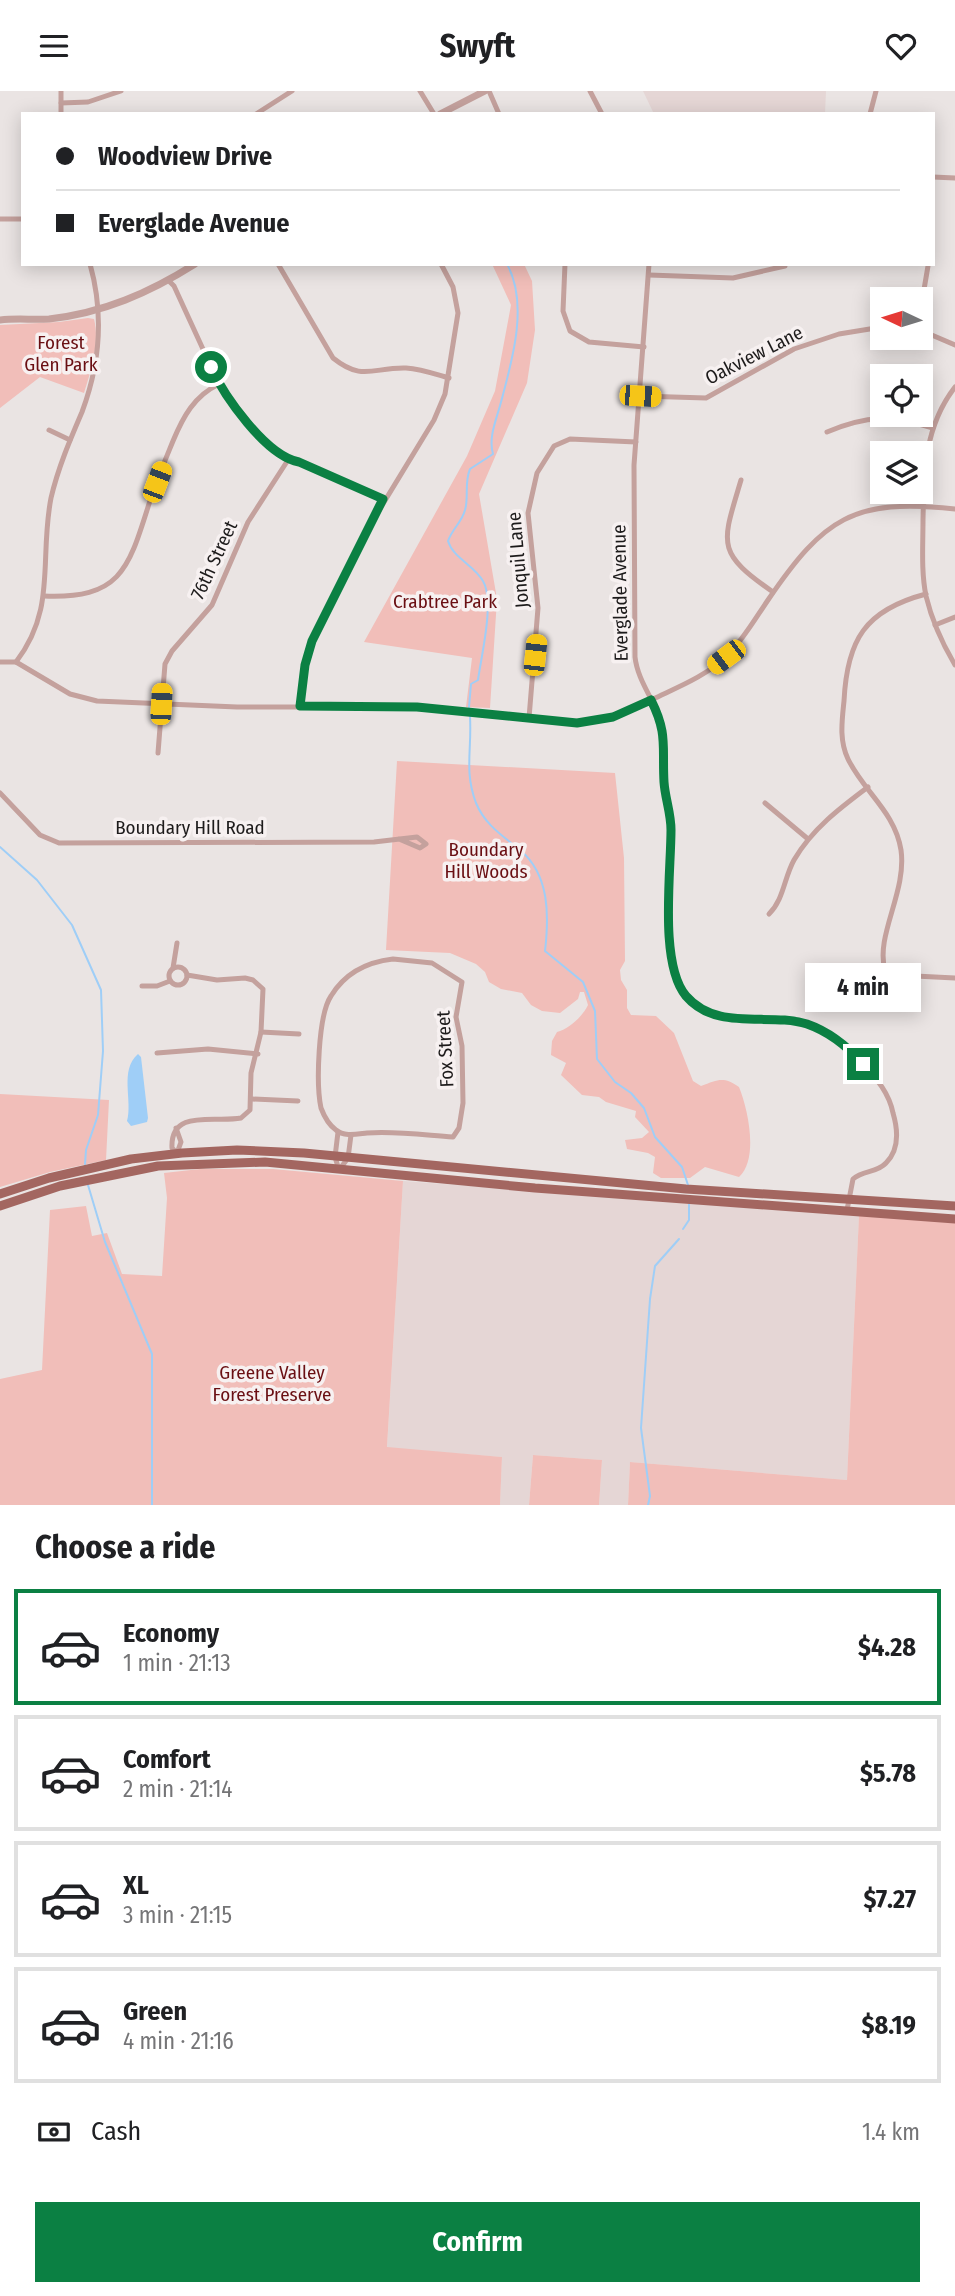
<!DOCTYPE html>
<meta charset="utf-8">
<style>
:root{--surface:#fff;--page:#f2f2f2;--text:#202124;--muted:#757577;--line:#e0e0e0;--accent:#0b8043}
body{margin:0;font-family:"Fira Sans Condensed",sans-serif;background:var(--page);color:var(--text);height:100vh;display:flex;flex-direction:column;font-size:26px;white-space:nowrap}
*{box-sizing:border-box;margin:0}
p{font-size:23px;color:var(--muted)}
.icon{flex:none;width:38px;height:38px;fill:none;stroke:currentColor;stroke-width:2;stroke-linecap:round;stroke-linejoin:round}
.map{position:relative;height:1414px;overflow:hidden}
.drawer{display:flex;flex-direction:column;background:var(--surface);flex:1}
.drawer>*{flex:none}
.banner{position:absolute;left:21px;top:21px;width:914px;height:154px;border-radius:0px;box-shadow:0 4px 18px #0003;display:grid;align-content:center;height:154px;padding:0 35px;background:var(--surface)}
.needle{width:46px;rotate:274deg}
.fabs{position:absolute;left:870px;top:196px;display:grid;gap:14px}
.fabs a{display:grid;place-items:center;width:63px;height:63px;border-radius:0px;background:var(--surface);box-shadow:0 4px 18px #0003;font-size:35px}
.end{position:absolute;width:32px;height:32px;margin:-16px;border:9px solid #0b8043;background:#fff;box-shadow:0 0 0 4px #fff}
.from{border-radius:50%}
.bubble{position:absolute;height:49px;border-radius:0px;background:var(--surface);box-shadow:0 4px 18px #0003;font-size:23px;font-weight:700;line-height:49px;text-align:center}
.car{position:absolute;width:21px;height:42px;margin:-21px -10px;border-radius:9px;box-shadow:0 0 5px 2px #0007;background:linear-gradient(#f5c518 24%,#345 0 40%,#f5c518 0 76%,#345 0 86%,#f5c518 0)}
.banner b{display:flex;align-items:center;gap:24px;height:66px;font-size:26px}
.banner b+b{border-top:2px solid var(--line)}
.banner i{width:18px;height:18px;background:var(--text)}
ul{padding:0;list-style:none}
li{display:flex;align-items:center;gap:21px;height:116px;margin:0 14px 10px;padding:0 21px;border:4px solid var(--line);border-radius:0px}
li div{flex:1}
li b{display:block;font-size:26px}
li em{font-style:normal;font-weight:700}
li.on{border-color:var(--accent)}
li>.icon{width:63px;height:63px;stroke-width:1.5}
h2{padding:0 35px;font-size:32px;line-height:84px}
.pay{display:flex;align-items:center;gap:18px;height:77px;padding:0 35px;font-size:26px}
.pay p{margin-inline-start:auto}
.cta{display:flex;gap:14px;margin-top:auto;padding:14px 35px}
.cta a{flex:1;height:80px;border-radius:0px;background:var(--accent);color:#fff;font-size:28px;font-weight:700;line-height:80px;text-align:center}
header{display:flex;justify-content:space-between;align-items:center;height:91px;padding:0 35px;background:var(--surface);font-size:32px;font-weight:700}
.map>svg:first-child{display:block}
.built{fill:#e5d6d5}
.green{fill:#f1beb9}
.water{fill:#9fcef7}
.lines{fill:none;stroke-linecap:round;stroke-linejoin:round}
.stream{stroke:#9fcef7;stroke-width:2}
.minor{stroke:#c4a19d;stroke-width:5}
.tertiary{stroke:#c4a19d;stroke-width:7}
.primary{stroke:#a36660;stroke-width:9}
.route{stroke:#0b8043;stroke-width:9}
.labels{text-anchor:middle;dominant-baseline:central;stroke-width:7;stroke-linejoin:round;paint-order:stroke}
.park-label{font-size:19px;fill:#6a0f13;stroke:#f7f1f1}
.street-label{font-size:19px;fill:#1d1b1b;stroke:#f7f1f1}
</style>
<header><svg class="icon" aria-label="menu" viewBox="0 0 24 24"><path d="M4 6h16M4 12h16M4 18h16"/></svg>Swyft<svg class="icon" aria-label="heart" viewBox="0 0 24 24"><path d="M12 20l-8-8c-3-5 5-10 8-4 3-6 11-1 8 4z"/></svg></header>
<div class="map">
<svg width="955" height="1414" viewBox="0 0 955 1414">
<rect width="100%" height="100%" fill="#eae4e3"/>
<g class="built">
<polygon points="643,0 826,0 825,23 654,23"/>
<polygon points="403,1090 859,1124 847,1389 630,1371 628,1414 599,1414 602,1369 533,1364 529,1414 500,1414 502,1366 387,1357"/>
</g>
<g class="green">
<polygon points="492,173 524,173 532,190 535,239 527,292 479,403 497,508 490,617 466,616 472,567 364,551 467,365 495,300 511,214"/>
<path d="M88,227L94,228C100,251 91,280 84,302L40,286L0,317V234L59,231Z"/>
<path d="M397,670L615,682L624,767L625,870L620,879L621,889L627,899V917L631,924L656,925L674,942L693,990L701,995C718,989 723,985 739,996C748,1018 759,1068 739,1086L705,1076L690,1087H661L653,1082L655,1066L648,1062L627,1058L625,1049L642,1047L649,1041L635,1026L636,1020L606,1011L599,1006L582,1004L561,984L566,972L551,964L552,950L557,941C569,938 583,925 588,914L584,901H580L578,908L560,922L542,920L531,914L522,902L501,898L489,891L485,881L476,873L450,862L386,859Z"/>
<polygon points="0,1003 109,1009 106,1069 50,1081 0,1096"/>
<polygon points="200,1078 273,1078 403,1090 387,1356 502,1366 500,1414 0,1414 0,1288 42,1279 50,1119 86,1115 92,1145 107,1142 122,1183 162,1185 167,1107 164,1082"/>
<polygon points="859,1124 955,1131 955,1414 628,1414 630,1371 847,1389"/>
<polygon points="533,1364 602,1369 599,1414 529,1414"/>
</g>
<path class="water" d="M138,963L141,966L148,1027L147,1031L131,1035L127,1030C133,1010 119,979 138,963Z"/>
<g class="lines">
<g class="stream">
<path d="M469,616L471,593L478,589C481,566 495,510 483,490C474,474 453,467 448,450C452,438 462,431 465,419C469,406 464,392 470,378L493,363C488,346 497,327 501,311C512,270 529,213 507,173"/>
<path d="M470,626C472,659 464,680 476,712C485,734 503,745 520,759C550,784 549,825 545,860L583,891L595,920L597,968L615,991L631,1002L644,1017L655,1046L682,1076L688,1094"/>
<polyline points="0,756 37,789 72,834 101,899 103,960 98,1024 86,1059 85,1073"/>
<polyline points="88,1094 105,1151 152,1263 152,1414"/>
<polyline points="683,1138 689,1129 689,1113"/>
<polyline points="650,1405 641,1337 650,1208 655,1175 679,1148"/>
<polyline points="648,1414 650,1405"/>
</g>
<g class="minor">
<polyline points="420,0 434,23"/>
<polyline points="489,0 499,23"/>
<polyline points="590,0 602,23"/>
<polyline points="61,12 88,11 121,0"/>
<polyline points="61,23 61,0"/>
<polyline points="256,23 292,0"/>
<polyline points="870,23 876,0"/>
<polyline points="933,86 955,87"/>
<polyline points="0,128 23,128"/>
<path d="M278,173L333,267C363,291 373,276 406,277C421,278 435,283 449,287"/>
<polyline points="565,173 563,220 570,240 589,251 644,256"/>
<path d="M649,173L634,374L635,566C638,594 661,616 664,645C666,661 663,676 664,692C665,708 671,724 671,740C671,781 660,863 681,897C708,943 766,920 808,934C830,941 848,956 863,973C877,988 889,1002 893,1022C898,1039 899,1059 886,1072C877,1082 863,1079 853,1088L847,1119"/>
<polyline points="649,184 733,187 785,175"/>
<polyline points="169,190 174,195 219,293 262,348 288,369 299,371 383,408"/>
<polyline points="920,222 928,175"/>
<polyline points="920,239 955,254"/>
<path d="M955,296C924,336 924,381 923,429C923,455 921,480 926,505C932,530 942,552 955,574"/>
<polyline points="640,305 706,307 794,258 839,243 882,236"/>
<polyline points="49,339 70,349"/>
<path d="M827,341C867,324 892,324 933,337"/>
<path d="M741,389C722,453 715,461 773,501"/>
<path d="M926,503C865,519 847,549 844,610C842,630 839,649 848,668C864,701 895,721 901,759C907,801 875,845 885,879L895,884L955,887"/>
<path d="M44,505C119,508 128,480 148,416C155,393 164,372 173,350C183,326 194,305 219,293"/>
<polyline points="935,534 955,526"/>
<path d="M0,571H16L70,603L97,610L237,616H417L566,631C599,633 624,621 653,608C678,596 706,585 727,565C743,549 755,528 768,509C824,427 853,407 955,418"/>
<path d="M16,571C57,518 39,468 51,407C58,377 70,349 82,321C100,273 104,223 90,173"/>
<polyline points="300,615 305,574 317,537 361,449 434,329 445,303 458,222 453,196 441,173"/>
<polyline points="529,627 538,517 528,422 537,382 554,355 570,348 636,351"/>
<polyline points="158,662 165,573 172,560 212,514 248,431 288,369"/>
<polyline points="0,702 40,744 59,752 374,751 417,746 426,753 420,757 399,748"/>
<polyline points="765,712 808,748"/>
<path d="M769,823C784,808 784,787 794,769C812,738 840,717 868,696"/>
<path d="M393,868L432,872L462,891L456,926L462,955L463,1012L459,1037L453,1046C424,1044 397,1040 367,1042C357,1043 344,1046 336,1039C329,1034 324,1025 321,1017C316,994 318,924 331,905C345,882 367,871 393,868Z"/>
<circle cx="178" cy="885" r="9"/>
<polyline points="173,877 177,852"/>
<polyline points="142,895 157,895 170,890"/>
<polyline points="261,941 299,943"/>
<polyline points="157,962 208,958 258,963"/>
<polyline points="252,1008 298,1010"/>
<polyline points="176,1037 181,1051 177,1062"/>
<polyline points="338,1041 335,1066 339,1079 348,1067 351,1044"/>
<path d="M177,1062L172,1057C170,1017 215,1032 241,1027L250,1019L251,982L261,941L263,898L253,889L245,887L217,889L187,884"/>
</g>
<g class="tertiary">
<polyline points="440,23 485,0"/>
<path d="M0,229C16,227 33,229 49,228C103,222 149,202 195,173"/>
</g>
<g class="primary">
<polyline points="0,1103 49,1087 131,1068 182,1062 237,1059 304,1062 686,1098 955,1115"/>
<polyline points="0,1115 60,1095 158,1075 265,1071 535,1097 955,1128"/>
</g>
</g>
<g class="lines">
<path class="route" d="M211,276C224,305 266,365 299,371L383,408L312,550L305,574L300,615L417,616L577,632L613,626L651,609C668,643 662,655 664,691C665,707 671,722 671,739C671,781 659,873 686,905C717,941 768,921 807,933C830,941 848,956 863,973"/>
</g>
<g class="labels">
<g class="park-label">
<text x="61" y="251">Forest<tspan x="61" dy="22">Glen Park</tspan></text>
<text x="445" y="510">Crabtree Park</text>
<text x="486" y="758">Boundary<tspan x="486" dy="22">Hill Woods</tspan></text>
<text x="272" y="1281">Greene Valley<tspan x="272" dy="22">Forest Preserve</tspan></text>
</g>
<g class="street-label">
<text transform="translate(754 264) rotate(-27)">Oakview Lane</text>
<text transform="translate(214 469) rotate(-65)">76th Street</text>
<text transform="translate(518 469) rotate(-95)">Jonquil Lane</text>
<text transform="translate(620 502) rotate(-91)">Everglade Avenue</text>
<text x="190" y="736">Boundary Hill Road</text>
<text transform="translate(445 958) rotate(-93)">Fox Street</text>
</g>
</g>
</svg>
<div class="fabs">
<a><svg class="needle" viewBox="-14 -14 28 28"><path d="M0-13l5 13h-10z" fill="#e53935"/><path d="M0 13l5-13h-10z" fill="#757577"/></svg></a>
<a><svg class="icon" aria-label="locate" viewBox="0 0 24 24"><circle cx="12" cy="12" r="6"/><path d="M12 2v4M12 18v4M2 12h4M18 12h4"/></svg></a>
<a><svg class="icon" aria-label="layers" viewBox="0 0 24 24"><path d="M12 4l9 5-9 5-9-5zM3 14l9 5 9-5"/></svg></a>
</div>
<i class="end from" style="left:211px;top:276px"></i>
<i class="end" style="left:863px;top:973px"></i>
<div class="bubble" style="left:805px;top:872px;width:116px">4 min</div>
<i class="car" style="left:640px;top:305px;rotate:93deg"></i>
<i class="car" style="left:157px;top:391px;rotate:21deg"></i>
<i class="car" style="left:535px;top:564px;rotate:6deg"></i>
<i class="car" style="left:726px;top:566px;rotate:233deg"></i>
<i class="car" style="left:161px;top:613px;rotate:3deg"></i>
<div class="banner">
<b><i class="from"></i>Woodview Drive</b>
<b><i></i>Everglade Avenue</b>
</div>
</div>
<section class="drawer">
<h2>Choose a ride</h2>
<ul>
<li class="on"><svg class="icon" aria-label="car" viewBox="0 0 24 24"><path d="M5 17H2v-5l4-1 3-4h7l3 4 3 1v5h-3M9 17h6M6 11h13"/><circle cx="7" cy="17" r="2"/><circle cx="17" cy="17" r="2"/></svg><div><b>Economy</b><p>1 min · 21:13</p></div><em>$4.28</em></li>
<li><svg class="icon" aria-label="car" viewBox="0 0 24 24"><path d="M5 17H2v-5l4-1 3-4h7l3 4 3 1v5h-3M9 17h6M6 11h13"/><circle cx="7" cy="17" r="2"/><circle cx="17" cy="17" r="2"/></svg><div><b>Comfort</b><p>2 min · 21:14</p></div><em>$5.78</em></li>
<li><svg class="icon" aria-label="car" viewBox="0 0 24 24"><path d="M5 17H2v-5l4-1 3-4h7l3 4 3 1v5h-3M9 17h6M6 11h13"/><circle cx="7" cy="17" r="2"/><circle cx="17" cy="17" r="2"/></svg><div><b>XL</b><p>3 min · 21:15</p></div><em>$7.27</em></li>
<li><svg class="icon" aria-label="car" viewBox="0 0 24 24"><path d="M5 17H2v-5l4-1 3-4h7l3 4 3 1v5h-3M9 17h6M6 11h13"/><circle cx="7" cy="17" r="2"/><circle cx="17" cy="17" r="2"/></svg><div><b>Green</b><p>4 min · 21:16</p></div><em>$8.19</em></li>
</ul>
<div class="pay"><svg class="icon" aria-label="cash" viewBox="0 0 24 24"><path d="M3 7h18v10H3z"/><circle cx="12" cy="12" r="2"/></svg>Cash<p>1.4 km</p></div>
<div class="cta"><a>Confirm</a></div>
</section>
